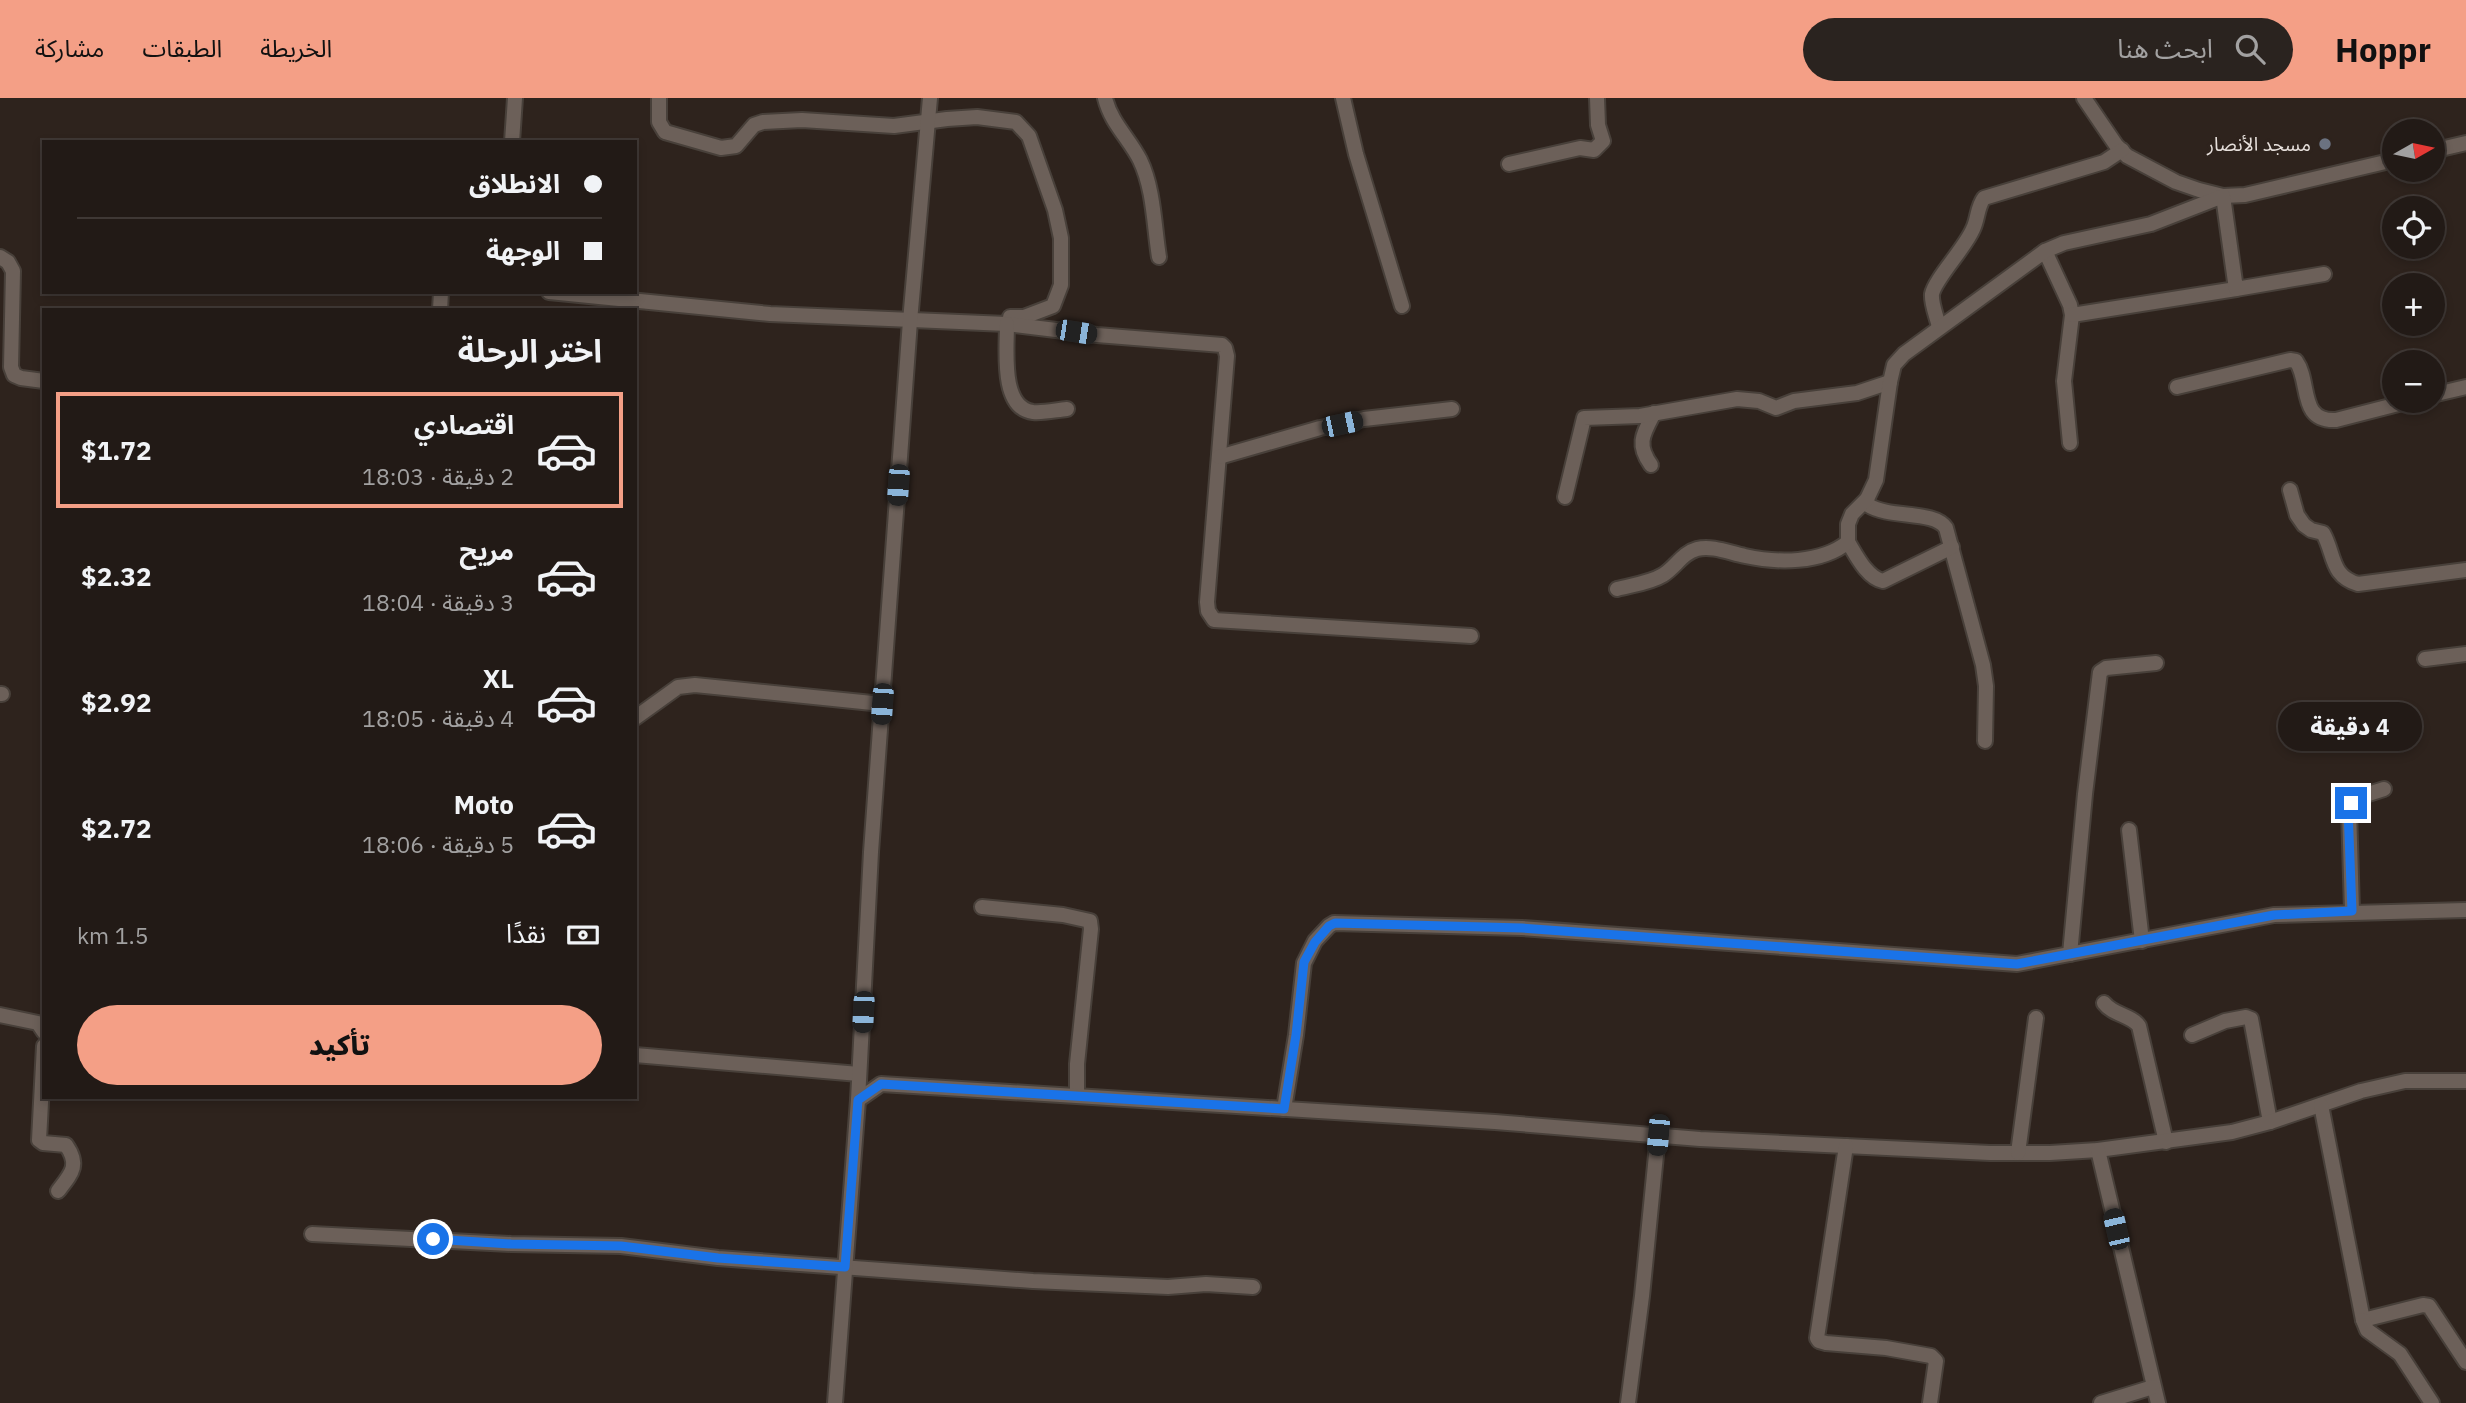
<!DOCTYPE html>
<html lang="ar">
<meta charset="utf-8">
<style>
:root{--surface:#221a16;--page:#2a231f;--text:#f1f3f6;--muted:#a2a1a1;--line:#3f3835;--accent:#f49f86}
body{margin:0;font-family:"IBM Plex Sans","Noto Sans Arabic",sans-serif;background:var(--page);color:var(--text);direction:rtl;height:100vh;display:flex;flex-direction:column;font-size:26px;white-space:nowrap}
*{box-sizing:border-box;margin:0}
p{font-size:23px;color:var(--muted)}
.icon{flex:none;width:38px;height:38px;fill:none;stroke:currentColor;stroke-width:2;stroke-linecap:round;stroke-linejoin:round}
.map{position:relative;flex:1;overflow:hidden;direction:ltr}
.drawer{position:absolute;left:42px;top:210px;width:595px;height:791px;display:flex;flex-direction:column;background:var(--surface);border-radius:0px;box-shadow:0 4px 10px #0003,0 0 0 2px var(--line);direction:rtl}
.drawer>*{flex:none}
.hud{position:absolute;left:42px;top:42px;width:595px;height:154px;border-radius:0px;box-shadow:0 4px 10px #0003,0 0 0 2px var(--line);direction:rtl;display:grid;align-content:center;height:154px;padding:0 35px;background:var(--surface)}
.needle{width:46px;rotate:81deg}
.tools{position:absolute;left:2382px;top:21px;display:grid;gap:14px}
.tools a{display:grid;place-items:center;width:63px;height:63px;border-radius:50%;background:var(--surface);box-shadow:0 4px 10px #0003,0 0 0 2px var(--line);font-size:35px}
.end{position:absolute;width:32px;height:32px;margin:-16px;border:9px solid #1a73e8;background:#fff;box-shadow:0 0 0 4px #fff}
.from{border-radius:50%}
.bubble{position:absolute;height:49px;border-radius:24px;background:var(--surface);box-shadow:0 4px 10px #0003,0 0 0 2px var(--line);font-size:23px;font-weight:800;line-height:49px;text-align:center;direction:rtl}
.car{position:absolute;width:21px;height:42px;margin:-21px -10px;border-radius:9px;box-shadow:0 0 5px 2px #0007;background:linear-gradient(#222 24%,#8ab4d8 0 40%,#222 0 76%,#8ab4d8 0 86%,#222 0)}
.hud b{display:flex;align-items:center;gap:24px;height:66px;font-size:26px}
.hud b+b{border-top:2px solid var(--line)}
.hud i{width:18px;height:18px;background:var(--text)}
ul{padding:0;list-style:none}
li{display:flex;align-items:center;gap:21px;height:116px;margin:0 14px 10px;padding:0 21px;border:4px solid transparent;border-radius:0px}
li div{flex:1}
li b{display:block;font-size:26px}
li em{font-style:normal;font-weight:800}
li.active{border-color:var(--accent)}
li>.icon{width:63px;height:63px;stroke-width:1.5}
h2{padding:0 35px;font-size:32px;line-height:84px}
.pay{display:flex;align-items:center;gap:18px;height:77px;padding:0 35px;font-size:26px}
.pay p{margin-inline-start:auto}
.primary-button{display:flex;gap:14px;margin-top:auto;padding:14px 35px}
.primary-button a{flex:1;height:80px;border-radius:42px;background:var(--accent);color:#111;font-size:28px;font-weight:800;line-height:80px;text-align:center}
header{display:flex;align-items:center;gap:42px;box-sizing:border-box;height:98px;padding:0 35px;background:var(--accent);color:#111}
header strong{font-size:33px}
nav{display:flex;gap:38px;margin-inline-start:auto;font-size:24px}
.search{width:490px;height:63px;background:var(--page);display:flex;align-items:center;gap:18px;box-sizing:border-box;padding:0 24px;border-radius:38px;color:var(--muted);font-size:26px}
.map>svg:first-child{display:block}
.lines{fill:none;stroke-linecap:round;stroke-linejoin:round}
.minor-casing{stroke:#48403a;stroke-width:18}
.minor{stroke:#6c6059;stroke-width:14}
.route{stroke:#1a73e8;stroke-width:9}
.worship-dot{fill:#6b7280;stroke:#2e231d;stroke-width:2.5}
.labels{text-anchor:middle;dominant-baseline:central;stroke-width:6;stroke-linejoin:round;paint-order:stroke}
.poi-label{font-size:19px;fill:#e7e0dc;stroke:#2e231d;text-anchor:end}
</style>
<header>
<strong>Hoppr</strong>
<div class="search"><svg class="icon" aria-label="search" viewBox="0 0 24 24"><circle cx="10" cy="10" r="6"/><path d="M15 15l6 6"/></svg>ابحث هنا</div>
<nav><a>الخريطة</a><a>الطبقات</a><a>مشاركة</a></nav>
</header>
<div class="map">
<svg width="2466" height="1305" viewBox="0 0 2466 1305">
<rect width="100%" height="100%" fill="#2e231d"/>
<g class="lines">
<defs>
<g id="minor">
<polyline points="659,0 659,24 665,34 721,50 736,48 754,27 763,24 802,22 894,28 947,21 977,19 1016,24 1029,38 1055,112 1061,140 1061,187 1053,208 1024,219 1010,219"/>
<path d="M1105,0C1111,25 1129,40 1140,62C1154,91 1154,128 1159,159"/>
<polyline points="1343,0 1356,56 1402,208"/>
<polyline points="2084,0 2116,47 2127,58 2176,84 2199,92 2223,98 2245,97 2394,62"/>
<polyline points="512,44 515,0"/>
<polyline points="2432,53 2466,45"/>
<polyline points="1509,66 1580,50 1594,52 1603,43 1598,27 1597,0"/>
<polyline points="2045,153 2070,207 2072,217 2064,283 2070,345"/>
<polyline points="0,159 8,164 13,173 11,269 14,277 21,280 44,283"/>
<polyline points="549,194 770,216 1007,226 1097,237 1222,247 1225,250 1227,258 1207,504 1208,513 1214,522 1471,538"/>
<polyline points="440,212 441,194"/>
<polyline points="2072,217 2236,191"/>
<path d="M1007,226C1007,251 1000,310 1033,314C1044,315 1056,312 1067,311"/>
<path d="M1939,229C1937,219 1931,206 1932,196C1935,181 1965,150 1973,131C1978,121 1977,109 1984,100L2104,64L2122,52"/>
<path d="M2177,289L2290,262L2296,263C2311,284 2298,324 2336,322L2410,303"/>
<polyline points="2432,297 2466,289"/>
<polyline points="1219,359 1320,330 1364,321 1452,311"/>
<path d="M1651,367C1636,346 1643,336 1654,315"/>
<path d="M2290,392L2297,417L2304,427L2311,432L2323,435C2335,456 2330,478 2358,486L2466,472"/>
<polyline points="1565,399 1584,320 1640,318 1737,301 1759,303 1776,310 1794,303 1857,295 1890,284"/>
<path d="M1867,401L1868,407C1890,421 1934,412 1946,430L1983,567L1986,588L1985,643"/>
<path d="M1848,444C1856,457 1867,480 1883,483L1952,449"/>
<path d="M1617,491C1632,487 1650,485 1663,477C1676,469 1682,455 1697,451C1712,447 1730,455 1745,458C1777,465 1821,466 1848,444V426L1852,416L1867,401L1876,382L1890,284L1894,267L1904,256L2045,153L2064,145L2151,126L2223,98L2236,191L2324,176"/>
<polyline points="2425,561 2466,556"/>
<polyline points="0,596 2,596"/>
<polyline points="635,620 678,589 695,587 882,606"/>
<polyline points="2129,732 2142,843"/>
<polyline points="982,809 1063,817 1090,823 1091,831 1077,966 1077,997"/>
<polyline points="2352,813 2349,711 2356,700 2384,691"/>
<polyline points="2070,856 2085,696 2100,574 2106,570 2156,565"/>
<path d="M2104,905C2113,917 2131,917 2139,928L2166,1044"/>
<polyline points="0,917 38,925 44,934"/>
<polyline points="2192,937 2225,923 2246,919 2251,921 2270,1024"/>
<path d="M44,948L39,1042L43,1045L66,1047C80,1067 72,1075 58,1093"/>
<polyline points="635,957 859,976"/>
<polyline points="858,1002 881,986 1495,1024 1700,1041 1990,1055 2050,1055 2098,1052 2232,1034 2270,1024 2361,993 2405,983 2466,983"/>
<polyline points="2321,1007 2363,1222 2423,1207 2429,1208 2466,1264"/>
<polyline points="1284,1011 1296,937 1304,865 1315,843 1329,828 1334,825 1522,830 2017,866 2274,817 2466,812"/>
<polyline points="1846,1048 1817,1240 1819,1243 1826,1245 1886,1250 1931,1258 1936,1263 1930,1305"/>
<polyline points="2098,1052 2158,1305"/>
<polyline points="2018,1055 2036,920"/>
<polyline points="312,1136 511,1146 621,1148 718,1160 1033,1183 1168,1189 1206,1186 1253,1189"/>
<polyline points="2363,1222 2367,1232 2400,1256 2432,1305"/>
<polyline points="835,1305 858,1002 871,754 910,223 930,0"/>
<polyline points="1628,1305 1642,1198 1658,1037"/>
<polyline points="2101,1305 2153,1289"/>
</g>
</defs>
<use href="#minor" class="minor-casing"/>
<use href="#minor" class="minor"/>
</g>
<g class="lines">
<polyline class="route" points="433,1141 511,1146 621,1148 718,1160 845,1169 858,1002 881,986 1284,1011 1296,937 1304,864 1315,844 1329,828 1335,825 1522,830 2017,866 2274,817 2352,813 2348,711 2351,705"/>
</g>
<circle class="worship-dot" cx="2325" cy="46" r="7"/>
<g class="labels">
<g class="poi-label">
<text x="2311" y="46">مسجد الأنصار</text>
</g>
</g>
</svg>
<div class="tools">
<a><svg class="needle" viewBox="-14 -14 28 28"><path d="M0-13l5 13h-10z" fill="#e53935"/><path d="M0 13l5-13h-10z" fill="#a2a1a1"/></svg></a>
<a><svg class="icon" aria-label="locate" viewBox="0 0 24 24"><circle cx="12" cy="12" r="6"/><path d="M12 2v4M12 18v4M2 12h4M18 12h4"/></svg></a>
<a>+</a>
<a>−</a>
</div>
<i class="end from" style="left:433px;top:1141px"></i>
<i class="end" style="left:2351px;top:705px"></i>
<div class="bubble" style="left:2278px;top:604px;width:144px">4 دقيقة</div>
<i class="car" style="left:1076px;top:234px;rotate:99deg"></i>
<i class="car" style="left:1342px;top:326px;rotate:78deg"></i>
<i class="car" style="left:898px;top:387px;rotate:184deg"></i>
<i class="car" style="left:882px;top:606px;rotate:184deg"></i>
<i class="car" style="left:863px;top:914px;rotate:183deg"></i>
<i class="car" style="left:1658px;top:1037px;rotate:185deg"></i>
<i class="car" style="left:2116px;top:1131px;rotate:347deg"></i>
<div class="hud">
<b><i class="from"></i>الانطلاق</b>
<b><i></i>الوجهة</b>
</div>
<section class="drawer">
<h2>اختر الرحلة</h2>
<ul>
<li class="active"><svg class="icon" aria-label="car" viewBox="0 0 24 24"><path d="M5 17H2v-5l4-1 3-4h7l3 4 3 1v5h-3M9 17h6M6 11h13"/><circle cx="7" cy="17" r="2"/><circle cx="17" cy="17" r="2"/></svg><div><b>اقتصادي</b><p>2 دقيقة · 18:03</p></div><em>$1.72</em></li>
<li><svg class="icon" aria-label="car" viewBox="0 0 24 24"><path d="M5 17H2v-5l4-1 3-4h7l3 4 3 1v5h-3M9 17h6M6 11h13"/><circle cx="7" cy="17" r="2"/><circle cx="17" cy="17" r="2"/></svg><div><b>مريح</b><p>3 دقيقة · 18:04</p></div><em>$2.32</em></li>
<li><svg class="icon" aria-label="car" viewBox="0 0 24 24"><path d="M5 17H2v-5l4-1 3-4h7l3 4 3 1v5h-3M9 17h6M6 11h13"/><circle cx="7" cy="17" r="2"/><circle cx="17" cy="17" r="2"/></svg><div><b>XL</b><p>4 دقيقة · 18:05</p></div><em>$2.92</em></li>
<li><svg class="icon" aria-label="car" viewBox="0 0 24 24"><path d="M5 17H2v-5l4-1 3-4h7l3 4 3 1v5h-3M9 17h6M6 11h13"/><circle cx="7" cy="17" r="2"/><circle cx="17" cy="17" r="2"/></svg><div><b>Moto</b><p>5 دقيقة · 18:06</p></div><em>$2.72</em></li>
</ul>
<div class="pay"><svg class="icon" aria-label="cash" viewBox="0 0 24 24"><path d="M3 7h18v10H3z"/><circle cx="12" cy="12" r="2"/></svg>نقدًا<p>1.5 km</p></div>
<div class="primary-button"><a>تأكيد</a></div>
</section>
</div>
